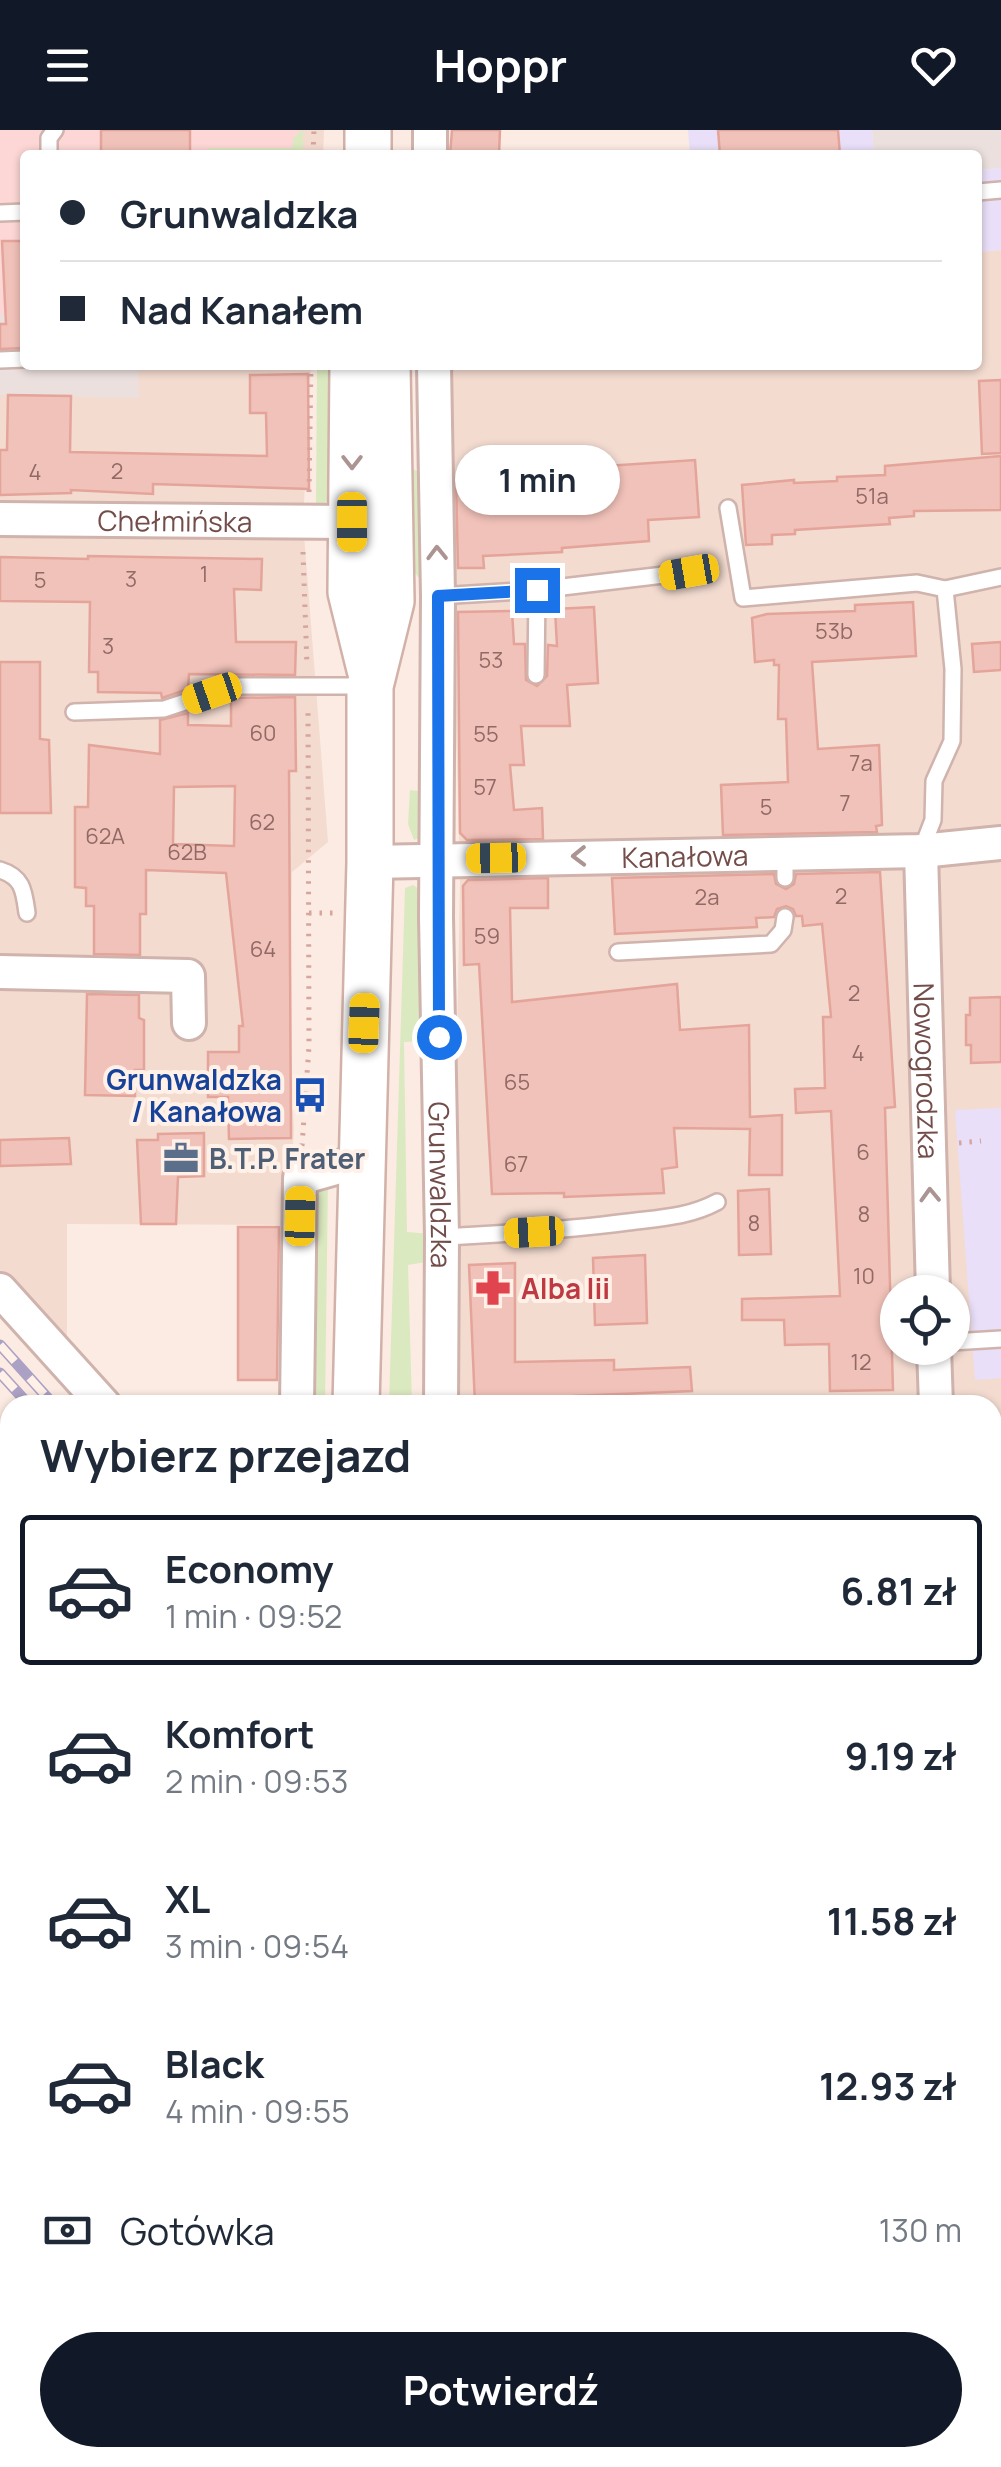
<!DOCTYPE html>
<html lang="pl">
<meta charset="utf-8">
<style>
:root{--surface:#fff;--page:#f6f6f7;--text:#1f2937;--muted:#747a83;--line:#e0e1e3;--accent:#111827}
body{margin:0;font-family:Manrope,sans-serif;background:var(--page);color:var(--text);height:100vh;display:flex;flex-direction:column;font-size:38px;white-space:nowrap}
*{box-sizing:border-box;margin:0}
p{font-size:32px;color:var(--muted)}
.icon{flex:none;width:55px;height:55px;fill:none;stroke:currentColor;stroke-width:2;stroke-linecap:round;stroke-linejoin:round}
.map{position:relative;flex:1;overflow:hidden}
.drawer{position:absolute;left:0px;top:1265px;width:1002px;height:1072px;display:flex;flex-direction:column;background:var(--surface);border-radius:30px 30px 0 0;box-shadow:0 2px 8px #0004}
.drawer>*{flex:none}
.top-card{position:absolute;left:20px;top:20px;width:962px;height:220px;border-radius:10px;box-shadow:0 2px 8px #0004;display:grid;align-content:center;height:220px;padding:0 40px;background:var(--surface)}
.fabs{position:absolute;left:880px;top:1145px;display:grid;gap:20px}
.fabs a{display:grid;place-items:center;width:90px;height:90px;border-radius:50%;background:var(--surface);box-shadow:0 2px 8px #0004;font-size:50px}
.end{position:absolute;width:45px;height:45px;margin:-22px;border:12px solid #1a73e8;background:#fff;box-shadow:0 0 0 5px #fff}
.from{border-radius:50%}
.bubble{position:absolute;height:70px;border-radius:35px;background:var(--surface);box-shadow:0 2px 8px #0004;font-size:32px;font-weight:700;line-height:70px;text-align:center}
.car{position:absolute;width:30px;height:60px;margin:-30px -15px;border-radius:12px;box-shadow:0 0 8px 2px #0007;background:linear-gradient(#f5c518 24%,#345 0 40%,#f5c518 0 76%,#345 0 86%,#f5c518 0)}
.top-card b{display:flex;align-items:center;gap:35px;height:95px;font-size:38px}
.top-card b+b{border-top:2px solid var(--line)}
.top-card i{width:25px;height:25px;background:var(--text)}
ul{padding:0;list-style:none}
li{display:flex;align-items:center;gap:30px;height:150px;margin:0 20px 15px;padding:0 20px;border:5px solid transparent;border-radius:10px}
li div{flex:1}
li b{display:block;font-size:38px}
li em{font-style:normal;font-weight:700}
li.on{border-color:var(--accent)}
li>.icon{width:90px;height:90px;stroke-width:1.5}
h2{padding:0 40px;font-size:45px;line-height:120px}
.pay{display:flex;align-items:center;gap:25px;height:110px;padding:0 40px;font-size:38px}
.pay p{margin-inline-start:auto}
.cta{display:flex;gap:20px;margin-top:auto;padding:20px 40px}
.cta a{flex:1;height:115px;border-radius:60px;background:var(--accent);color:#fff;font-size:40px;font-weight:700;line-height:115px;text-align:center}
header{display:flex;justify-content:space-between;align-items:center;height:130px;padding:0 40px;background:var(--accent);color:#fff;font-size:45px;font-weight:700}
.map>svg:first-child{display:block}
.residential{fill:#f3dbd0;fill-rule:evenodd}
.commercial{fill:#fcd7d5}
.industrial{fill:#ebe0dd}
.education{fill:#e9dff8}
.green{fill:#dbe9c1}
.building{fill:#f1c2b9;stroke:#e4a49a;stroke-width:2.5;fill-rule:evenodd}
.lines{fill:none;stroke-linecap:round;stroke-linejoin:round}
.service-casing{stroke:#cfb3ac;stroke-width:20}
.minor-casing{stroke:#cfb3ac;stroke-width:38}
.secondary-casing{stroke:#d2b1a9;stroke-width:50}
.path{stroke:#d6a59d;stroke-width:5;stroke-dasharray:2.5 8;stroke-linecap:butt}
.service{stroke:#fff;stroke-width:15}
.minor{stroke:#fff;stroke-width:32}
.secondary{stroke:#fff;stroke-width:45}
.rail-casing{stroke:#aba1c5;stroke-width:11}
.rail{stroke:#fff0e8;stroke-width:8;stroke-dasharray:22;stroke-linecap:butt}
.oneway{stroke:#ab9492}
.route{stroke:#1a73e8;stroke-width:12}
.labels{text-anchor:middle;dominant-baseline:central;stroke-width:8;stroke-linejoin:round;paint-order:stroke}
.number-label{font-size:22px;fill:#926a65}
.street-label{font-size:28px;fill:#734d49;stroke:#fff0e8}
.transit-label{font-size:28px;font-weight:bold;fill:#164399;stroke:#fff0e8;text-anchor:end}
.service-label{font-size:28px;font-weight:bold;fill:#4e5e75;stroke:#fff0e8;text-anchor:start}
.health-label{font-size:28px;font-weight:bold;fill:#be3a42;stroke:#fff0e8;text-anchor:start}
</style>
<header><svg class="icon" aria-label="menu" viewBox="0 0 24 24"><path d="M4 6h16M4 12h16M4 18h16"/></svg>Hoppr<svg class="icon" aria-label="heart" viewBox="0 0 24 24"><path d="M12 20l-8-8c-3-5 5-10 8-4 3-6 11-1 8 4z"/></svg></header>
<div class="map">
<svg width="1001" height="2337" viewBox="0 0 1001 2337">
<rect width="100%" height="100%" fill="#fcebe2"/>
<g class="residential">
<polygon points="0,0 324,0 323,25 25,25 25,235 311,235 303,392 328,712 292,742 289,922 294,999 288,1095 67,1094 67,1213 0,1140"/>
<path d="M1001,120V2337L992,2328V1275H450L460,753L453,480L452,235H978V122ZM898,1162H952V1218H898Z"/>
<rect x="94" y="2328" width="219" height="9"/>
<rect x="457" y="2328" width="207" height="9"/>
</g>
<g class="commercial">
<polygon points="0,0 298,0 298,25 25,25 25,184 0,184"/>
<polygon points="10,1864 10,2290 0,2287 0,1866"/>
</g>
<g class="industrial">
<polygon points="872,0 1001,0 1001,38 978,40 978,25 874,25"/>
<polygon points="0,184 25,184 25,235 138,235 139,268 0,265"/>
<polygon points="0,1340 10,1352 10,1700 0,1703"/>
<polygon points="675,2328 821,2328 827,2337 676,2337"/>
</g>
<g class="education">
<polygon points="688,0 872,0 874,25 690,25"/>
<polygon points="1001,38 1001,120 978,122 978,40"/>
<polygon points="1001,978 1001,1248 975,1250 955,980"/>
</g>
<g class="green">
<polygon points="303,0 303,25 209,25 209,18 292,18 294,7"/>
<polygon points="317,235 339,235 331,367 323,375 316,374"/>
<path d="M404,334L422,344L424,448L420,449C402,432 405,360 404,334Z"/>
<polygon points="410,660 426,662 421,707 414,710 408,694"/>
<polygon points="413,755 419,759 423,911 404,912 407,1102 431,1104 432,1131 408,1135 412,1275 389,1275 405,758"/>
<polygon points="328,1051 325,1275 316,1275 317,1149 312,1141 313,1057"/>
<polygon points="383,2328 441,2328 440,2337 383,2337"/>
</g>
<g class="building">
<rect x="101" y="0" width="89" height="25"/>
<polygon points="500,0 499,25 450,25 452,0"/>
<polygon points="718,0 838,0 840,25 720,25"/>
<polygon points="2,111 25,111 25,218 0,219 0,194 6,194"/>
<polygon points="308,244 309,359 153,354 153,364 71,360 71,363 0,365 0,320 7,320 8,265 71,266 70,322 267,326 266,283 250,283 250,245"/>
<polygon points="1001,250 1001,323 982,324 979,251"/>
<polygon points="1001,326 1001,380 914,381 914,386 889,388 890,394 795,400 795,404 772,405 772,414 746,415 742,355 794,350 794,353 837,351 837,347 885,345 885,336"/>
<polygon points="695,330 699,387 648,390 649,411 562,418 562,422 483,426 484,438 458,438 456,350 506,349 508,369 579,364 577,338"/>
<polygon points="88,426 262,429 261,460 234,459 236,512 296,512 295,545 189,544 188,559 162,568 161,563 98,562 98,542 89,542 90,472 0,471 0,427 88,429"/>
<polygon points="913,472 916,526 812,532 818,619 879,615 882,695 876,696 877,702 723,705 721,655 788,652 786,589 778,589 779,535 774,535 774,530 755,532 752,488 767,484 855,481 855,475"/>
<polygon points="594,477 598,553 567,555 570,596 521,596 524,635 510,635 514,680 542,678 543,709 467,710 460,703 458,482 512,481 514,514 525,514 526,550 537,556 547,546 548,515 557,516 555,479"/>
<polygon points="1001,512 1001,540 974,542 972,514"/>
<polygon points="0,532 40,532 40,609 49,610 51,683 0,683"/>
<path d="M295,567L296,641H289L291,1008L229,1009L228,967H208V922H239V896H243L226,743L146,740V784H140V825L94,824V776H86V758L75,757V677H88L89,615L160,624V590L188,583V595L231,596V568ZM235,656L234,716L173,714L174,657Z"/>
<polygon points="880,742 895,977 885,978 893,1260 830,1261 829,1214 785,1215 784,1190 742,1190 742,1169 840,1166 831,981 796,983 795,959 825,958 823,887 831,887 822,794 803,796 802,786 796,786 793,779 786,776 777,779 774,787 756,788 757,797 615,804 612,748 774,744 776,754 786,759 794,754 796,744"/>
<polygon points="548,748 548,778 510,778 512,872 677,854 680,900 749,895 750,987 782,985 782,1045 749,1045 750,999 674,998 677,1037 662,1039 664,1063 564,1067 564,1063 492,1064 479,834 464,835 463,756 468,750"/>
<polygon points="87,864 139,865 139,888 144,890 144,940 135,940 135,966 85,965"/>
<polygon points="1001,867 1001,932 971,933 971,915 966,915 966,885 970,885 970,868"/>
<polygon points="204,1003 204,1046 178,1047 176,1094 141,1094 137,1010 158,1010 158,1004"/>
<polygon points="69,1008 71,1034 0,1036 0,1010"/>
<polygon points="769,1059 771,1124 739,1125 738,1061"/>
<polygon points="238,1097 279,1097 277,1250 238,1250"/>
<polygon points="645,1125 647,1193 595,1195 593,1128"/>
<polygon points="515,1133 515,1232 614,1230 614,1240 690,1237 692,1261 574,1266 574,1275 475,1275 469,1135"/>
</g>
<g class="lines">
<defs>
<g id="service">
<polyline points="49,25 49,8 55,0"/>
<polyline points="978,62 1001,60"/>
<polyline points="0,83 25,82"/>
<polyline points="0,230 25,229"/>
<polyline points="728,378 743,468 917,453 945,459 1001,447"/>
<polyline points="438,466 537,460 689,442"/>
<polyline points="536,545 537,460"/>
<polyline points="74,582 164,579 233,556 366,556"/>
<polyline points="921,721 933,690 934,651 952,611 953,539 945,459"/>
<polyline points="785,722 785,748"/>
<path d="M0,740C23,747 24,761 27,783"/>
<polyline points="618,822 771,814 783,800 785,787"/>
<path d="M442,1107C505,1104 566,1100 628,1092C660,1088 689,1087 717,1072"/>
<polyline points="952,1212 1001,1209"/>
<polyline points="0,1319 10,1331"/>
<polyline points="0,1637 10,1631"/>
</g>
<g id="minor">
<polyline points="430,0 430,25"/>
<path id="s1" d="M434,235L438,466L436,787L442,1107L441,1275"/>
<path id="s2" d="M0,389L352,392"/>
<path id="s3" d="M921,721L933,1162"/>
<path id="s4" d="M370,732L921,721L1001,713"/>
<polyline points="0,842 188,846 189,893"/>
<polyline points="0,1160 104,1275"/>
<polyline points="934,1218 936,1275"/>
<polyline points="297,1275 300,1048 360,1031"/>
<polyline points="992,1430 1001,1430"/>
<polyline points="987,2328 993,2337"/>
<polyline points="447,2337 447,2328"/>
</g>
<g id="secondary">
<polyline points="368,0 368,25"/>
<polyline points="353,235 351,462 370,539"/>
<polyline points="356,1275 370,732 370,556 391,471 387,235"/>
<polyline points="342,2337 342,2328"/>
</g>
</defs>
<use href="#service" class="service-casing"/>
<use href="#minor" class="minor-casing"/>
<use href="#secondary" class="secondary-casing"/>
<g class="path">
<polyline points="313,25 314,0"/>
<polyline points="309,362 311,235"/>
<polyline points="303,422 307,536"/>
<polyline points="309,783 333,783"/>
<polyline points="959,1013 981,1011"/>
<polyline points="302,1016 309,916 308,577"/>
<polyline points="993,1815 1001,1806"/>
<polyline points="992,2031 1001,2030"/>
<polyline points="848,2328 855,2337"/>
<polyline points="277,2337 277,2328"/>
<polyline points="288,2337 288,2328"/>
<polyline points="412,2337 412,2328"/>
</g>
<use href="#service" class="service"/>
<use href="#minor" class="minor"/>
<use href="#secondary" class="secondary"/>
<defs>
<g id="rail">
<polyline points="0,1215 54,1275"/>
<polyline points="0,1243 29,1275"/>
<polyline points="0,1548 10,1560"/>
<polyline points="909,2328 916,2337"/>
<polyline points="931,2328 938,2337"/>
</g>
</defs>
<use href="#rail" class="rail-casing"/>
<use href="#rail" class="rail"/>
</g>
<defs><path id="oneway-chevron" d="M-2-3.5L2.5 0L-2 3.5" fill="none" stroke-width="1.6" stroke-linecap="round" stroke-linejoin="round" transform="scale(2.5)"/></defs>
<g class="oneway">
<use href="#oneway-chevron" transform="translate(352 332) rotate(90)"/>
<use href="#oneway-chevron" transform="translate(437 423) rotate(-91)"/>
<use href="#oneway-chevron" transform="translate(579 726) rotate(179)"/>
<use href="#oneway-chevron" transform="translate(930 1065) rotate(-92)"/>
</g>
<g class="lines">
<polyline class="route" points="439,907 438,466 537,460"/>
</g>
<defs>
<symbol id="bus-bare" viewBox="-9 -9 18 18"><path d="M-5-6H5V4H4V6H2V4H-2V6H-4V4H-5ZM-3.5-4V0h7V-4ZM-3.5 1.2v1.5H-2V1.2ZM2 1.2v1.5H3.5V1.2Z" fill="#1a4fb4" stroke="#fff0e8" stroke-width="2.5" paint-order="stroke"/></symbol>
<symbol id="office-bare" viewBox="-9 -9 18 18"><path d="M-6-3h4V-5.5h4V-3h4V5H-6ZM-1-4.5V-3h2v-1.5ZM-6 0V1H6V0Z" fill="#5c6f8a" stroke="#fff0e8" stroke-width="2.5" paint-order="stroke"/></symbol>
<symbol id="pharmacy-bare" viewBox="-9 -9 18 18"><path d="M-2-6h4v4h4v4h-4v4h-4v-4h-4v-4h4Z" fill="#e0444e" stroke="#fff0e8" stroke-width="2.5" paint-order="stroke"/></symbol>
</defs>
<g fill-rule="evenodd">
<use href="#bus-bare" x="285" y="940" width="50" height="50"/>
<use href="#office-bare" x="156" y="1003" width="50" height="50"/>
<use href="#pharmacy-bare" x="468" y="1133" width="50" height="50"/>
</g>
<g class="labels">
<g class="number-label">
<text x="117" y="341">2</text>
<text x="35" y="342">4</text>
<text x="872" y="366">51a</text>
<text x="204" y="444">1</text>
<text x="131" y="449">3</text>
<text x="40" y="450">5</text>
<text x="834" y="501">53b</text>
<text x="108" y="516">3</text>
<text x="491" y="530">53</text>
<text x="263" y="603">60</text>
<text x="486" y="604">55</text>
<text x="861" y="633">7a</text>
<text x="485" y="657">57</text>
<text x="845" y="673">7</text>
<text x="766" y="677">5</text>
<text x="262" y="692">62</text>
<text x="105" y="706">62A</text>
<text x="187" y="722">62B</text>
<text x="841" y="766">2</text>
<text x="707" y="767">2a</text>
<text x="487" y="806">59</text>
<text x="263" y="819">64</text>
<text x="854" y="863">2</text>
<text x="858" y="923">4</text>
<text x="517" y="952">65</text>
<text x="863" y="1022">6</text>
<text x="516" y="1034">67</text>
<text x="864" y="1084">8</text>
<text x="754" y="1093">8</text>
<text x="864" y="1146">10</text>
<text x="861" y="1232">12</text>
</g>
<g class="street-label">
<text stroke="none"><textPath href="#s2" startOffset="175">Chełmińska</textPath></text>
<text stroke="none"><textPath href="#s4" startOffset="315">Kanałowa</textPath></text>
<text stroke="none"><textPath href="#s3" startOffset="220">Nowogrodzka</textPath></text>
<text stroke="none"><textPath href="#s1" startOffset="820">Grunwaldzka</textPath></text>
</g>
<g class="transit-label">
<text x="282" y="949">Grunwaldzka<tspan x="282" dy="32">/ Kanałowa</tspan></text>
</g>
<g class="service-label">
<text x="209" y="1028">B.T.P. Frater</text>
</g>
<g class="health-label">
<text x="521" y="1158">Alba Iii</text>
</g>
</g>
</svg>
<div class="fabs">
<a><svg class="icon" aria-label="locate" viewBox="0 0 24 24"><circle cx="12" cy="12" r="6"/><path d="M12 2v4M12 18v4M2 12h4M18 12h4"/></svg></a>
</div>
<i class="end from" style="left:439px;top:907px"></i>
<i class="end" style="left:537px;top:460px"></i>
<div class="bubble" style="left:455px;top:315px;width:165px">1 min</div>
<i class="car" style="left:352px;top:392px;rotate:180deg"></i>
<i class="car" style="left:689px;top:442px;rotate:260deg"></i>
<i class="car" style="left:212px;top:563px;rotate:251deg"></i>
<i class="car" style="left:496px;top:728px;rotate:269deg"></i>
<i class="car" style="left:364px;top:893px;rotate:2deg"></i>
<i class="car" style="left:300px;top:1086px;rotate:1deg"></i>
<i class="car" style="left:534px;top:1102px;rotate:267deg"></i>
<div class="top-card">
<b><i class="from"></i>Grunwaldzka</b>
<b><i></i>Nad Kanałem</b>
</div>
<section class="drawer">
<h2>Wybierz przejazd</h2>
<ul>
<li class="on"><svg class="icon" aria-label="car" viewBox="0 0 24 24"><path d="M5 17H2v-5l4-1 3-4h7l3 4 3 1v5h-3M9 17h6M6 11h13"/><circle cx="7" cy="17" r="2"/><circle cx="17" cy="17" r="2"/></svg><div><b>Economy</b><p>1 min · 09:52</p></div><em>6.81 zł</em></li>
<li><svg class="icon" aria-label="car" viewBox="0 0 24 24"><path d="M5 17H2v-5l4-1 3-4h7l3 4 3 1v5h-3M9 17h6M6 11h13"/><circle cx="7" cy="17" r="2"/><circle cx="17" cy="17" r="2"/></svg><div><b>Komfort</b><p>2 min · 09:53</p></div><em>9.19 zł</em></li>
<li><svg class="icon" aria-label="car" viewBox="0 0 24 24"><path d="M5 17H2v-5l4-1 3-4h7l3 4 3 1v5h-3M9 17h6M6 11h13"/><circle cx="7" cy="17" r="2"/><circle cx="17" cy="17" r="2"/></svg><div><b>XL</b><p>3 min · 09:54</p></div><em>11.58 zł</em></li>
<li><svg class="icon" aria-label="car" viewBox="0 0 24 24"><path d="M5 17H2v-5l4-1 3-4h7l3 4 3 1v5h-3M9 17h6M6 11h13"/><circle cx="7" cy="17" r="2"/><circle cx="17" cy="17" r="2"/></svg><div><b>Black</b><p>4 min · 09:55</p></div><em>12.93 zł</em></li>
</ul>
<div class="pay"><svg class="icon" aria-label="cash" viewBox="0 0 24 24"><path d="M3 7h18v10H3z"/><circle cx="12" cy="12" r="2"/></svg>Gotówka<p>130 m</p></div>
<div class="cta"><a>Potwierdź</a></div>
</section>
</div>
